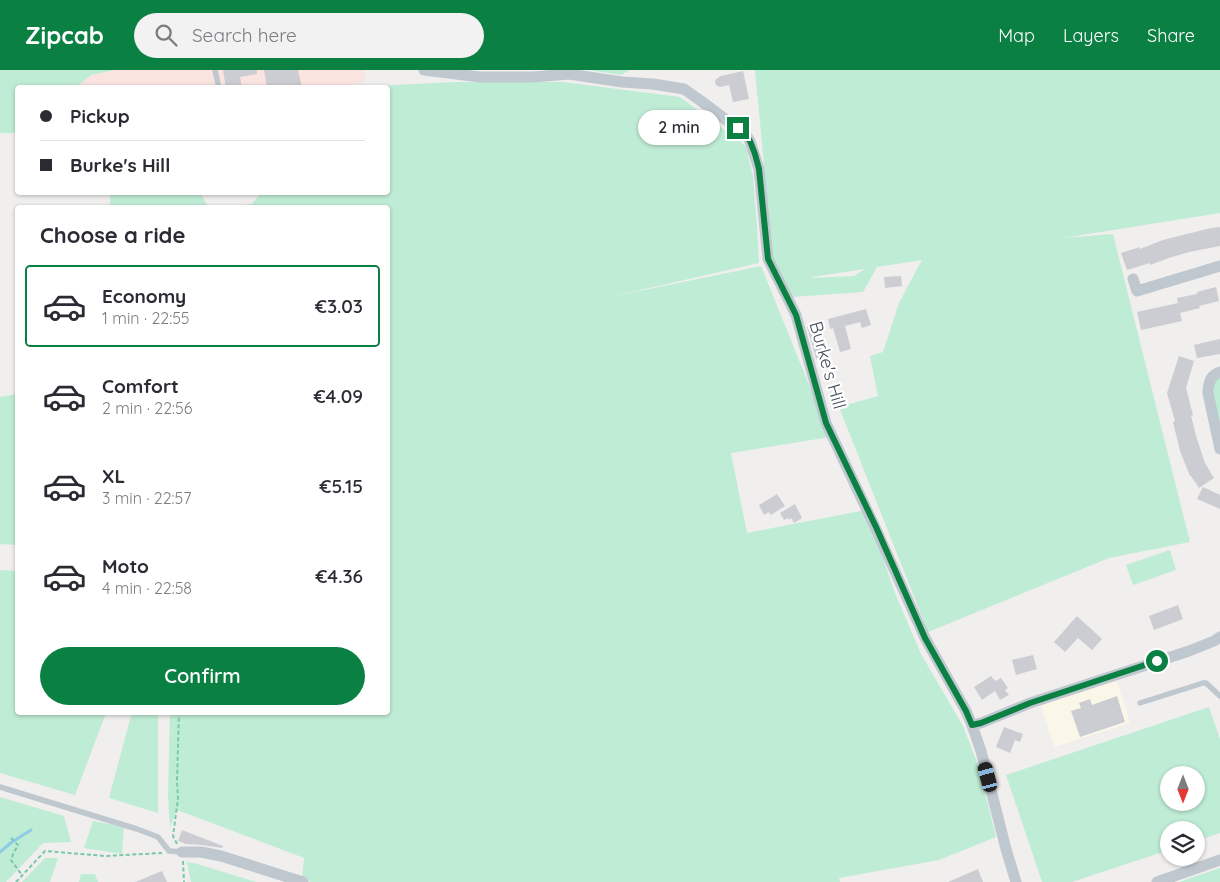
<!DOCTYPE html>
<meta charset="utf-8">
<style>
:root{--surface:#fff;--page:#f2f2f3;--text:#2b2b33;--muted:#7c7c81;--line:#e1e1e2;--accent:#0b8043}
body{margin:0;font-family:Quicksand,sans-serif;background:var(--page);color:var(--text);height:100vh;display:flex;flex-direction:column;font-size:19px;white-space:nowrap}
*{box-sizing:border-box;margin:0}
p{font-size:16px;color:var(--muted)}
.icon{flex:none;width:28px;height:28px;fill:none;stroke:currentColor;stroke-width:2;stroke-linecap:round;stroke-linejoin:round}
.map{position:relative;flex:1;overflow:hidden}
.panel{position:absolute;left:15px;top:135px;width:375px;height:510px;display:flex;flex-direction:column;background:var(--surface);border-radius:5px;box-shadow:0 1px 4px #0004}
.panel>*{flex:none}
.guide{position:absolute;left:15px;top:15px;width:375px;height:110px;border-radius:5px;box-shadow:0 1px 4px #0004;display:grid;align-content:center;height:110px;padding:0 25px;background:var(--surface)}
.needle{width:32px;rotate:180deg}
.buttons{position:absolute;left:1160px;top:696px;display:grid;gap:10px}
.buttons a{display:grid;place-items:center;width:45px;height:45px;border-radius:50%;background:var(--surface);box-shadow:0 1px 4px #0004;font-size:25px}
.end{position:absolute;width:22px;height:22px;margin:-11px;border:6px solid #0b8043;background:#fff;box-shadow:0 0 0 2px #fff}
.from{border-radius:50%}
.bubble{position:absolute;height:35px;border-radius:18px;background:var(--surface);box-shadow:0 1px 4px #0004;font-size:16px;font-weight:600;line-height:35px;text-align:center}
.car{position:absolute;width:15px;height:30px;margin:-15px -8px;border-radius:6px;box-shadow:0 0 4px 1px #0007;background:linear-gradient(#222 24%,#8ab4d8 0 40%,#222 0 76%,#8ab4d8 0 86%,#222 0)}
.guide b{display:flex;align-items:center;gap:18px;height:48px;font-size:19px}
.guide b+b{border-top:1px solid var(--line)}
.guide i{width:12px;height:12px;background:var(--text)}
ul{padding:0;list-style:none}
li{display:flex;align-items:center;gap:15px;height:82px;margin:0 10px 8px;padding:0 15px;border:2px solid transparent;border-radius:5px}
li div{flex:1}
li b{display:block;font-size:19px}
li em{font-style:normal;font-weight:600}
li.selected{border-color:var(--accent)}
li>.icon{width:45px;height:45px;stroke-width:1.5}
h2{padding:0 25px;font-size:22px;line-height:60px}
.button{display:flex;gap:10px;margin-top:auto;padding:10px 25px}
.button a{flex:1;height:58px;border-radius:30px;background:var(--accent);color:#fff;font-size:20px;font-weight:600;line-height:58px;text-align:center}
header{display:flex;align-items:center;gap:30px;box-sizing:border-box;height:70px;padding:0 25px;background:var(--accent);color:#fff}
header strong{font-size:24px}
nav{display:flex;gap:28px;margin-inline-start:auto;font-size:18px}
.search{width:350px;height:45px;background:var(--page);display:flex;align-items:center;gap:12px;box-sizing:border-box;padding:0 18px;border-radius:28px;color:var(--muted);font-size:19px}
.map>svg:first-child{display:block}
.commercial{fill:#fbf7e8}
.medical{fill:#f9e4df}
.green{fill:#bfecd5;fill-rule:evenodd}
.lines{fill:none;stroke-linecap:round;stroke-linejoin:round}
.stream{stroke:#8ecbe6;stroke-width:3}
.building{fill:#cbcdd2}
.path{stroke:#79c8a9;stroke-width:2;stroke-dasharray:4 2.5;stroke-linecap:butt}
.service{stroke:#bfc7cf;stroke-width:5.5}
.minor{stroke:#bfc7cf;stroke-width:11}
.route{stroke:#0b8043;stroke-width:6}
.labels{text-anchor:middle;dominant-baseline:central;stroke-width:4.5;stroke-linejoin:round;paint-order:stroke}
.street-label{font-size:18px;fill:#474f5a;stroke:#fff}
</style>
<header>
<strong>Zipcab</strong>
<div class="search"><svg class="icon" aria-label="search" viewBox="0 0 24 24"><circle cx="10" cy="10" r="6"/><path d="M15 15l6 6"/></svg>Search here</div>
<nav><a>Map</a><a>Layers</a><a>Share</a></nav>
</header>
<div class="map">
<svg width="1220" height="812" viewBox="0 0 1220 812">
<rect width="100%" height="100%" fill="#f1eeee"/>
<polygon class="commercial" points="1117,611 1130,653 1054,677 1040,633"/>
<polygon class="medical" points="53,0 364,0 365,11 342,18 59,18"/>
<g class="green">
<polygon points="0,0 115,0 91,5 76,17 18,18 17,63 0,63"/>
<polygon points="588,0 629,0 621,5"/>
<path d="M755,0H1220V143L1063,168L1113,164L1190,472L1109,488L928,562L839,337L878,326L870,286L883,282L899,233L922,190L877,197L863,222L792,227L773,190ZM865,199L854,206L811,208L812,207Z"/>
<polygon points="454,12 563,12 680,27 746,76 753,107 757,156 759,193 610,227 761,196 830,367 731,383 747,463 866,440 895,523 921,584 963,656 978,695 996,767 939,790 839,808 840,812 311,812 302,809 304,788 177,740 170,757 168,726 170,643 388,642 388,138 230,137 252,134 261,123 388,122 388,18 376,17 376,16"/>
<polygon points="110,123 201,123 206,134 211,137 110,137"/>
<polygon points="1220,306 1220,362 1214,335 1213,312"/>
<polygon points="17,324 17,475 0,474 0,327"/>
<polygon points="1170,480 1176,500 1133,515 1126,495"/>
<polygon points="0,500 17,501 18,642 106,643 75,725 0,703"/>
<path d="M1209,637L1220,669V763L1196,771V760H1169V780L1072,812H1042L1006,705ZM1169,705H1196V732H1169Z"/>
<polygon points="132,642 158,643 158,743 109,728"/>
<polygon points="0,727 64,746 71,772 43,773 6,812 0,812"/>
<polygon points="93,751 124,757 122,784 84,778"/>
<polygon points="45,788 58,788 50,812 22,812"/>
<polygon points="187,792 194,793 256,812 191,812"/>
<polygon points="1220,798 1220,812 1179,812"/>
<polygon points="81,804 95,804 98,812 79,812"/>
</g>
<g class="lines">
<polyline class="stream" points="0,782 12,772 31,760"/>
</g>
<g class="building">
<polygon points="223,0 257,0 257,4 240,7 242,18 226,18"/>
<polygon points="264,0 298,0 302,18 267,18"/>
<polygon points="743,1 749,29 733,32 729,15 720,17 716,15 715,12 716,9 721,6"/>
<polygon points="1220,157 1220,176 1189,182 1169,188 1150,195 1150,193 1127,200 1121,183 1140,177 1140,179 1163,170 1211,158"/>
<polygon points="901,206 902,216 885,218 884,207"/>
<polygon points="1216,217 1219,231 1199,236 1200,238 1180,243 1182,251 1141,260 1137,242 1178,233 1177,228 1197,224 1197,222"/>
<polygon points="866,239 871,255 862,258 860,252 845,256 851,279 840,282 833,258 830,259 828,249"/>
<polygon points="811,256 824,286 816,289 807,257"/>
<polygon points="1220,269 1220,284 1197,288 1194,275"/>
<polygon points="1179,286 1194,291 1186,318 1193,345 1191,346 1197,369 1205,393 1214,408 1199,418 1191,406 1190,406 1180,381 1173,352 1175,351 1167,323"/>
<polygon points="1203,417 1220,425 1220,439 1197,429"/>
<polygon points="777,424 785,436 771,445 769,442 764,445 759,435"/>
<polygon points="795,434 802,448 794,453 791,448 789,450 788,448 784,450 780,443"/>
<polygon points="1178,535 1183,549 1154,560 1149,546"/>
<polygon points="1077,546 1102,569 1092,580 1078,568 1065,582 1054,572"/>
<polygon points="1033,585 1037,599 1016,605 1012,590"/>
<polygon points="991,606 995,611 1001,608 1008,618 1005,620 1009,625 1000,630 995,621 982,630 974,617"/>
<polygon points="1117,626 1125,652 1080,667 1071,641 1081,638 1079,633 1090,629 1092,635"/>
<polygon points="1004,657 1023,664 1020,672 1015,670 1010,683 996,677"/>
<polygon points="182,760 223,776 222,778 202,775 186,774 178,771"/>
<polygon points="978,799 983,812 948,812"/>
<polygon points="162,801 167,812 135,812"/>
</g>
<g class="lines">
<g class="path">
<polyline points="11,768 18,775 14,782 11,790 22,805"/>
<polyline points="177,774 173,766 178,729 177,711 179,642"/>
<polyline points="183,791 184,812"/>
<polyline points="16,812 45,781 105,786 162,783"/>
</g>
<g class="service">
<polyline points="215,0 218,14"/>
<polyline points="1140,633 1203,613 1206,613 1220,626"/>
<polyline points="0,717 137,759 158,767 169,781 182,782"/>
</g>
<g class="minor">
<polyline points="424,0 480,7 533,7 569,4 622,12 653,14 684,19 701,31 745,64 750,71 759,99 768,189 796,245 826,353 875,457 925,568 966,641 972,655 981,681 1006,779 1016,812"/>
<polyline points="1133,209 1137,221 1220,196"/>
<path d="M1220,302C1210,305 1208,314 1208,323L1220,379"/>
<polyline points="972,655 981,653 1030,633 1189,581 1214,571 1220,567"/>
<polyline points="182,782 201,782 221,786 303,812"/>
<polyline points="1157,812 1220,790"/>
</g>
</g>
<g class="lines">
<polyline class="route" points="738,58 745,64 750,71 755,84 759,99 768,189 796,245 826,353 876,457 925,568 966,641 972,655 981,653 1030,633 1157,591"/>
</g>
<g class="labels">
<g class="street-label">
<text transform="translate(828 295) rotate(74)">Burke's Hill</text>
</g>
</g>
</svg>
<div class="buttons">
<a><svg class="needle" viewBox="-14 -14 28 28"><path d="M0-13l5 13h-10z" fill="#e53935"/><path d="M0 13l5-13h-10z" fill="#7c7c81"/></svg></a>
<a><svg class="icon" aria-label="layers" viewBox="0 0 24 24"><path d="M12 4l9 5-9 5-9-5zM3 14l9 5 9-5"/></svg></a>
</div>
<i class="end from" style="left:1157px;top:591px"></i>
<i class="end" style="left:738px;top:58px"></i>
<div class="bubble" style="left:638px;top:40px;width:82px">2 min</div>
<i class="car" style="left:988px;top:707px;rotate:345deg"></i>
<div class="guide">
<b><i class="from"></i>Pickup</b>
<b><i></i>Burke's Hill</b>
</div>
<section class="panel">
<h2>Choose a ride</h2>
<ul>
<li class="selected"><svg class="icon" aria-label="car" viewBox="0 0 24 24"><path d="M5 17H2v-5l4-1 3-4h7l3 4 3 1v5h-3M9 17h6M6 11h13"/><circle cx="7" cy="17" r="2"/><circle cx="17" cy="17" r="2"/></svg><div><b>Economy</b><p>1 min · 22:55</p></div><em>€3.03</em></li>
<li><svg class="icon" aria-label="car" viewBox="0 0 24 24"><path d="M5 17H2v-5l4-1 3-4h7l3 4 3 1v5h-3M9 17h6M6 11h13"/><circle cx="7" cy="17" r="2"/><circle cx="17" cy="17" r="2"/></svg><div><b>Comfort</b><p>2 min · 22:56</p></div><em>€4.09</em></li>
<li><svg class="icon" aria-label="car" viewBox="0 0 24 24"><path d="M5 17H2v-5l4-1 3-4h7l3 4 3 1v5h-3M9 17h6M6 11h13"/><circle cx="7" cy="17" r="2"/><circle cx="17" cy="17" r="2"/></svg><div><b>XL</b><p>3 min · 22:57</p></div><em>€5.15</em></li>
<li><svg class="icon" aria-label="car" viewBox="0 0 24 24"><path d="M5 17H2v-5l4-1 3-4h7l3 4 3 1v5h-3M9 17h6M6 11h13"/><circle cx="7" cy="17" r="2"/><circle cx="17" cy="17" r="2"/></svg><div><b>Moto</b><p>4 min · 22:58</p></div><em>€4.36</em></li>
</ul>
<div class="button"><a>Confirm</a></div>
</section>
</div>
